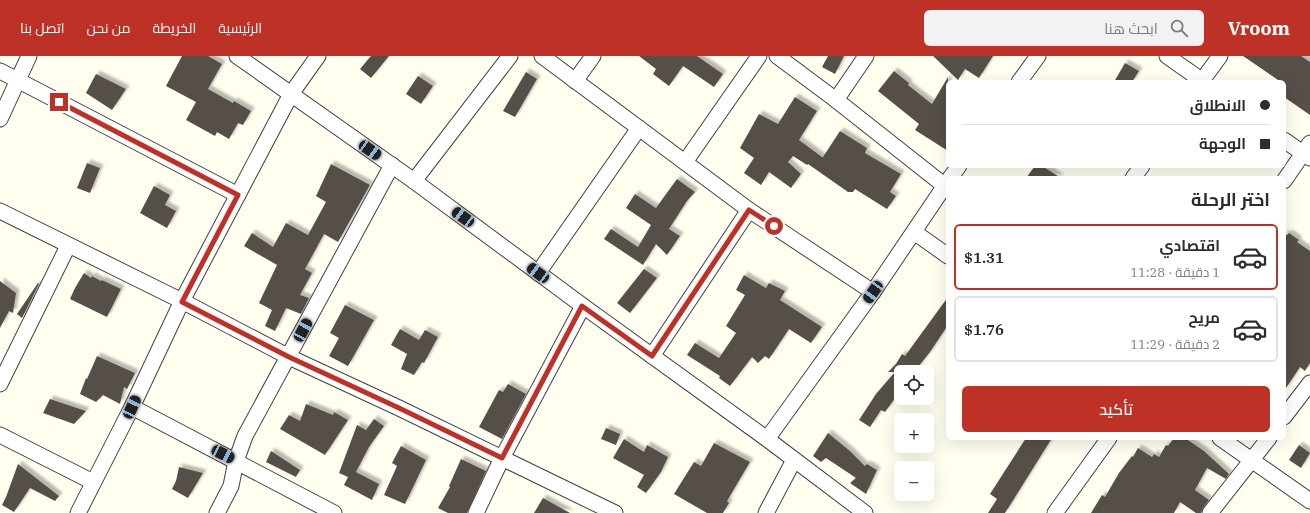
<!DOCTYPE html>
<html lang="ar">
<meta charset="utf-8">
<style>
:root{--surface:#fff;--page:#f2f2f3;--text:#2b2b33;--muted:#7c7c81;--line:#e1e1e2;--accent:#be3126}
body{margin:0;font-family:"IBM Plex Serif",Cairo,serif;background:var(--page);color:var(--text);direction:rtl;height:100vh;display:flex;flex-direction:column;font-size:15px;white-space:nowrap}
*{box-sizing:border-box;margin:0}
p{font-size:13px;color:var(--muted)}
.icon{flex:none;width:22px;height:22px;fill:none;stroke:currentColor;stroke-width:2;stroke-linecap:round;stroke-linejoin:round}
.map{position:relative;flex:1;overflow:hidden;direction:ltr}
.sheet{position:absolute;left:946px;top:120px;width:340px;height:264px;display:flex;flex-direction:column;background:var(--surface);border-radius:6px;box-shadow:0 4px 16px #0002;direction:rtl}
.sheet>*{flex:none}
.guide{position:absolute;left:946px;top:24px;width:340px;height:88px;border-radius:6px;box-shadow:0 4px 16px #0002;direction:rtl;display:grid;align-content:center;height:88px;padding:0 16px;background:var(--surface)}
.tools{position:absolute;left:894px;top:309px;display:grid;gap:8px}
.tools a{display:grid;place-items:center;width:40px;height:40px;border-radius:6px;background:var(--surface);box-shadow:0 4px 16px #0002;font-size:20px}
.end{position:absolute;width:18px;height:18px;margin:-9px;border:5px solid #be3126;background:#fff;box-shadow:0 0 0 2px #fff}
.from{border-radius:50%}
.car{position:absolute;width:12px;height:24px;margin:-12px -6px;border-radius:5px;box-shadow:0 0 3px 1px #0007;background:linear-gradient(#222 24%,#8ab4d8 0 40%,#222 0 76%,#8ab4d8 0 86%,#222 0)}
.guide b{display:flex;align-items:center;gap:14px;height:38px;font-size:15px}
.guide b+b{border-top:1px solid var(--line)}
.guide i{width:10px;height:10px;background:var(--text)}
ul{padding:0;list-style:none}
li{display:flex;align-items:center;gap:12px;height:66px;margin:0 8px 6px;padding:0 8px;border:2px solid var(--line);border-radius:6px}
li div{flex:1}
li b{display:block;font-size:15px}
li em{font-style:normal;font-weight:600}
li.on{border-color:var(--accent)}
li>.icon{width:36px;height:36px;stroke-width:1.5}
h2{padding:0 16px;font-size:18px;line-height:48px}
.action{display:flex;gap:8px;margin-top:auto;padding:8px 16px}
.action a{flex:1;height:46px;border-radius:6px;background:var(--accent);color:#fff;font-size:16px;font-weight:600;line-height:46px;text-align:center}
header{display:flex;align-items:center;gap:24px;box-sizing:border-box;height:56px;padding:0 20px;background:var(--accent);color:#fff}
header strong{font-size:19px}
nav{display:flex;gap:22px;margin-inline-start:auto;font-size:14px}
.search{width:280px;height:36px;background:var(--page);display:flex;align-items:center;gap:10px;box-sizing:border-box;padding:0 14px;border-radius:6px;color:var(--muted);font-size:15px}
.map>svg:first-child{display:block}
.building{fill:#57504a;filter:url(#shadow)}
.lines{fill:none;stroke-linecap:round;stroke-linejoin:round}
.minor-casing{stroke:#414141;stroke-width:17}
.minor{stroke:#fff;stroke-width:15}
.route{stroke:#be3126;stroke-width:5}
</style>
<header>
<strong>Vroom</strong>
<div class="search"><svg class="icon" aria-label="search" viewBox="0 0 24 24"><circle cx="10" cy="10" r="6"/><path d="M15 15l6 6"/></svg>ابحث هنا</div>
<nav><a>الرئيسية</a><a>الخريطة</a><a>من نحن</a><a>اتصل بنا</a></nav>
</header>
<div class="map">
<svg width="1310" height="457" viewBox="0 0 1310 457">
<defs>
<filter id="shadow"><feDropShadow dx="3.5" dy="-3.5" stdDeviation="1" flood-color="#0004"/></filter>
</defs>
<rect width="100%" height="100%" fill="#fffeef"/>
<g class="building">
<polygon points="182,0 208,0 222,8 208,33 233,47 234,45 251,55 243,69 238,67 229,83 217,76 215,80 186,64 196,46 166,30"/>
<polygon points="371,0 389,0 371,22 360,13"/>
<polygon points="639,0 697,0 723,18 714,31 683,10 669,30 653,18 656,13"/>
<polygon points="828,0 844,0 835,18 822,11"/>
<polygon points="933,0 993,0 979,22 965,13 958,24"/>
<polygon points="1243,0 1301,0 1310,6 1310,59 1284,41 1284,26 1281,26"/>
<polygon points="1125,7 1139,15 1132,26 1114,26"/>
<polygon points="894,15 909,27 908,29 932,48 948,21 948,95 915,74 919,68 878,35"/>
<polygon points="526,16 537,23 515,61 503,55"/>
<polygon points="96,18 126,33 112,54 86,37"/>
<polygon points="418,20 433,30 421,48 406,38"/>
<polygon points="795,41 817,55 799,84 822,101 823,101 840,75 867,92 865,97 901,118 890,136 896,140 887,153 855,133 853,136 848,136 808,108 807,109 793,100 788,106 801,118 791,132 769,116 761,129 744,117 754,102 740,92 759,58 778,68"/>
<polygon points="87,107 100,112 90,137 77,132"/>
<polygon points="331,108 370,129 338,186 324,178 305,213 312,217 300,239 309,242 301,258 286,252 275,275 265,270 272,254 259,247 277,209 244,190 252,177 273,191 286,167 308,179 326,146 316,140"/>
<polygon points="1035,110 1042,110 1061,122 1026,122"/>
<polygon points="677,123 695,136 687,145 669,173 680,180 667,199 656,188 643,209 604,183 611,173 638,191 651,169 626,152 635,138 656,152"/>
<polygon points="154,130 170,139 165,149 176,155 167,172 140,157"/>
<polygon points="1284,177 1287,179 1289,177 1299,184 1297,186 1310,195 1310,307 1305,315 1300,311 1284,335"/>
<polygon points="644,213 657,222 630,257 617,247"/>
<polygon points="84,217 91,222 92,220 101,225 102,224 121,233 107,261 70,243 75,232"/>
<polygon points="744,219 766,232 769,227 785,235 780,244 822,271 811,287 789,273 769,303 765,300 758,307 752,301 730,330 719,322 720,320 687,299 695,287 719,302 736,277 726,270 745,239 736,234"/>
<polygon points="0,225 16,237 13,257 9,255 0,272"/>
<polygon points="38,227 39,228 22,262 17,258"/>
<polygon points="948,241 948,269 930,296 914,316 901,316 901,334 885,356 881,354 870,371 859,364 876,338 895,316 888,316 896,308 902,298 905,300"/>
<polygon points="345,249 374,264 348,310 329,300 339,282 330,277"/>
<polygon points="400,273 419,284 425,274 438,281 424,307 422,306 414,319 401,313 407,298 391,289"/>
<polygon points="97,300 135,317 127,333 124,331 120,348 103,339 96,346 80,338 86,322 87,323"/>
<polygon points="508,328 526,338 502,383 479,371 499,334 503,336"/>
<polygon points="50,343 86,355 74,368 43,357"/>
<polygon points="306,348 333,359 334,356 348,364 325,399 280,373 289,359 300,365"/>
<polygon points="374,363 384,370 369,391 356,416 379,428 372,444 344,429 348,421 339,417 357,369 366,374"/>
<polygon points="606,372 620,378 616,389 601,383"/>
<polygon points="828,377 850,395 865,410 867,408 877,414 866,438 850,427 856,422 826,402 821,406 813,400"/>
<polygon points="1026,382 1052,382 1005,457 988,457 997,443 990,438"/>
<polygon points="1174,382 1185,382 1204,395 1229,418 1226,423 1207,412 1195,434 1209,444 1203,452 1201,457 1196,457 1180,446 1174,457 1091,457 1102,439 1105,441 1119,417 1132,400 1133,401 1138,392 1152,401 1154,398 1159,401 1166,389 1168,390"/>
<polygon points="624,383 644,396 647,389 668,401 661,416 646,437 637,431 644,419 613,402"/>
<polygon points="714,387 750,406 727,445 729,447 723,457 707,457 674,438 694,406 701,410"/>
<polygon points="1299,389 1310,397 1301,412 1289,404"/>
<polygon points="401,390 426,404 405,448 384,439 397,410 392,407"/>
<polygon points="271,395 300,414 296,421 266,406"/>
<polygon points="461,403 486,415 467,457 448,457 438,452 450,431 449,430"/>
<polygon points="18,408 59,440 55,445 30,432 14,456 2,449 6,441"/>
<polygon points="179,411 203,417 188,442 172,433 176,425"/>
<polygon points="543,442 570,457 534,457"/>
</g>
<g class="lines">
<defs>
<g id="minor">
<polyline points="237,0 414,125 583,250 767,383 865,457"/>
<polyline points="542,0 749,154 873,236"/>
<polyline points="777,0 836,44 945,130"/>
<polyline points="1167,0 1204,26"/>
<polyline points="0,15 238,139"/>
<polyline points="575,25 593,0"/>
<polyline points="1019,26 1038,0"/>
<polyline points="1201,26 1220,0"/>
<polyline points="836,44 866,0"/>
<polyline points="0,63 29,0"/>
<polyline points="1284,84 1310,102"/>
<polyline points="685,106 759,0"/>
<polyline points="950,122 959,110"/>
<polyline points="1133,122 1142,110"/>
<polyline points="414,125 510,0"/>
<polyline points="1284,125 1310,87"/>
<polyline points="0,155 182,245 289,301 399,352 615,457"/>
<polyline points="914,176 948,200"/>
<polyline points="538,217 639,72"/>
<polyline points="652,300 749,154"/>
<polyline points="0,328 68,190"/>
<polyline points="132,351 334,457"/>
<polyline points="1284,361 1310,327"/>
<polyline points="0,379 93,426"/>
<polyline points="1220,382 1310,445"/>
<polyline points="767,383 873,236 948,125"/>
<polyline points="78,457 132,351 182,245 291,38 318,0"/>
<polyline points="217,457 231,430 236,405 245,380 392,109"/>
<polyline points="476,457 502,402 583,250"/>
<polyline points="766,457 794,404"/>
<polyline points="1055,457 1109,382"/>
<polyline points="1210,457 1269,382"/>
</g>
</defs>
<use href="#minor" class="minor-casing"/>
<use href="#minor" class="minor"/>
</g>
<g class="lines">
<polyline class="route" points="59,46 238,139 182,246 289,301 399,352 502,402 582,250 652,300 749,154 774,170"/>
</g>
</svg>
<div class="tools">
<a><svg class="icon" aria-label="locate" viewBox="0 0 24 24"><circle cx="12" cy="12" r="6"/><path d="M12 2v4M12 18v4M2 12h4M18 12h4"/></svg></a>
<a>+</a>
<a>−</a>
</div>
<i class="end from" style="left:774px;top:170px"></i>
<i class="end" style="left:59px;top:46px"></i>
<i class="car" style="left:370px;top:94px;rotate:125deg"></i>
<i class="car" style="left:463px;top:161px;rotate:306deg"></i>
<i class="car" style="left:538px;top:217px;rotate:307deg"></i>
<i class="car" style="left:873px;top:236px;rotate:216deg"></i>
<i class="car" style="left:303px;top:274px;rotate:28deg"></i>
<i class="car" style="left:132px;top:351px;rotate:25deg"></i>
<i class="car" style="left:223px;top:398px;rotate:117deg"></i>
<div class="guide">
<b><i class="from"></i>الانطلاق</b>
<b><i></i>الوجهة</b>
</div>
<section class="sheet">
<h2>اختر الرحلة</h2>
<ul>
<li class="on"><svg class="icon" aria-label="car" viewBox="0 0 24 24"><path d="M5 17H2v-5l4-1 3-4h7l3 4 3 1v5h-3M9 17h6M6 11h13"/><circle cx="7" cy="17" r="2"/><circle cx="17" cy="17" r="2"/></svg><div><b>اقتصادي</b><p>1 دقيقة · 11:28</p></div><em>$1.31</em></li>
<li><svg class="icon" aria-label="car" viewBox="0 0 24 24"><path d="M5 17H2v-5l4-1 3-4h7l3 4 3 1v5h-3M9 17h6M6 11h13"/><circle cx="7" cy="17" r="2"/><circle cx="17" cy="17" r="2"/></svg><div><b>مريح</b><p>2 دقيقة · 11:29</p></div><em>$1.76</em></li>
</ul>
<div class="action"><a>تأكيد</a></div>
</section>
</div>
